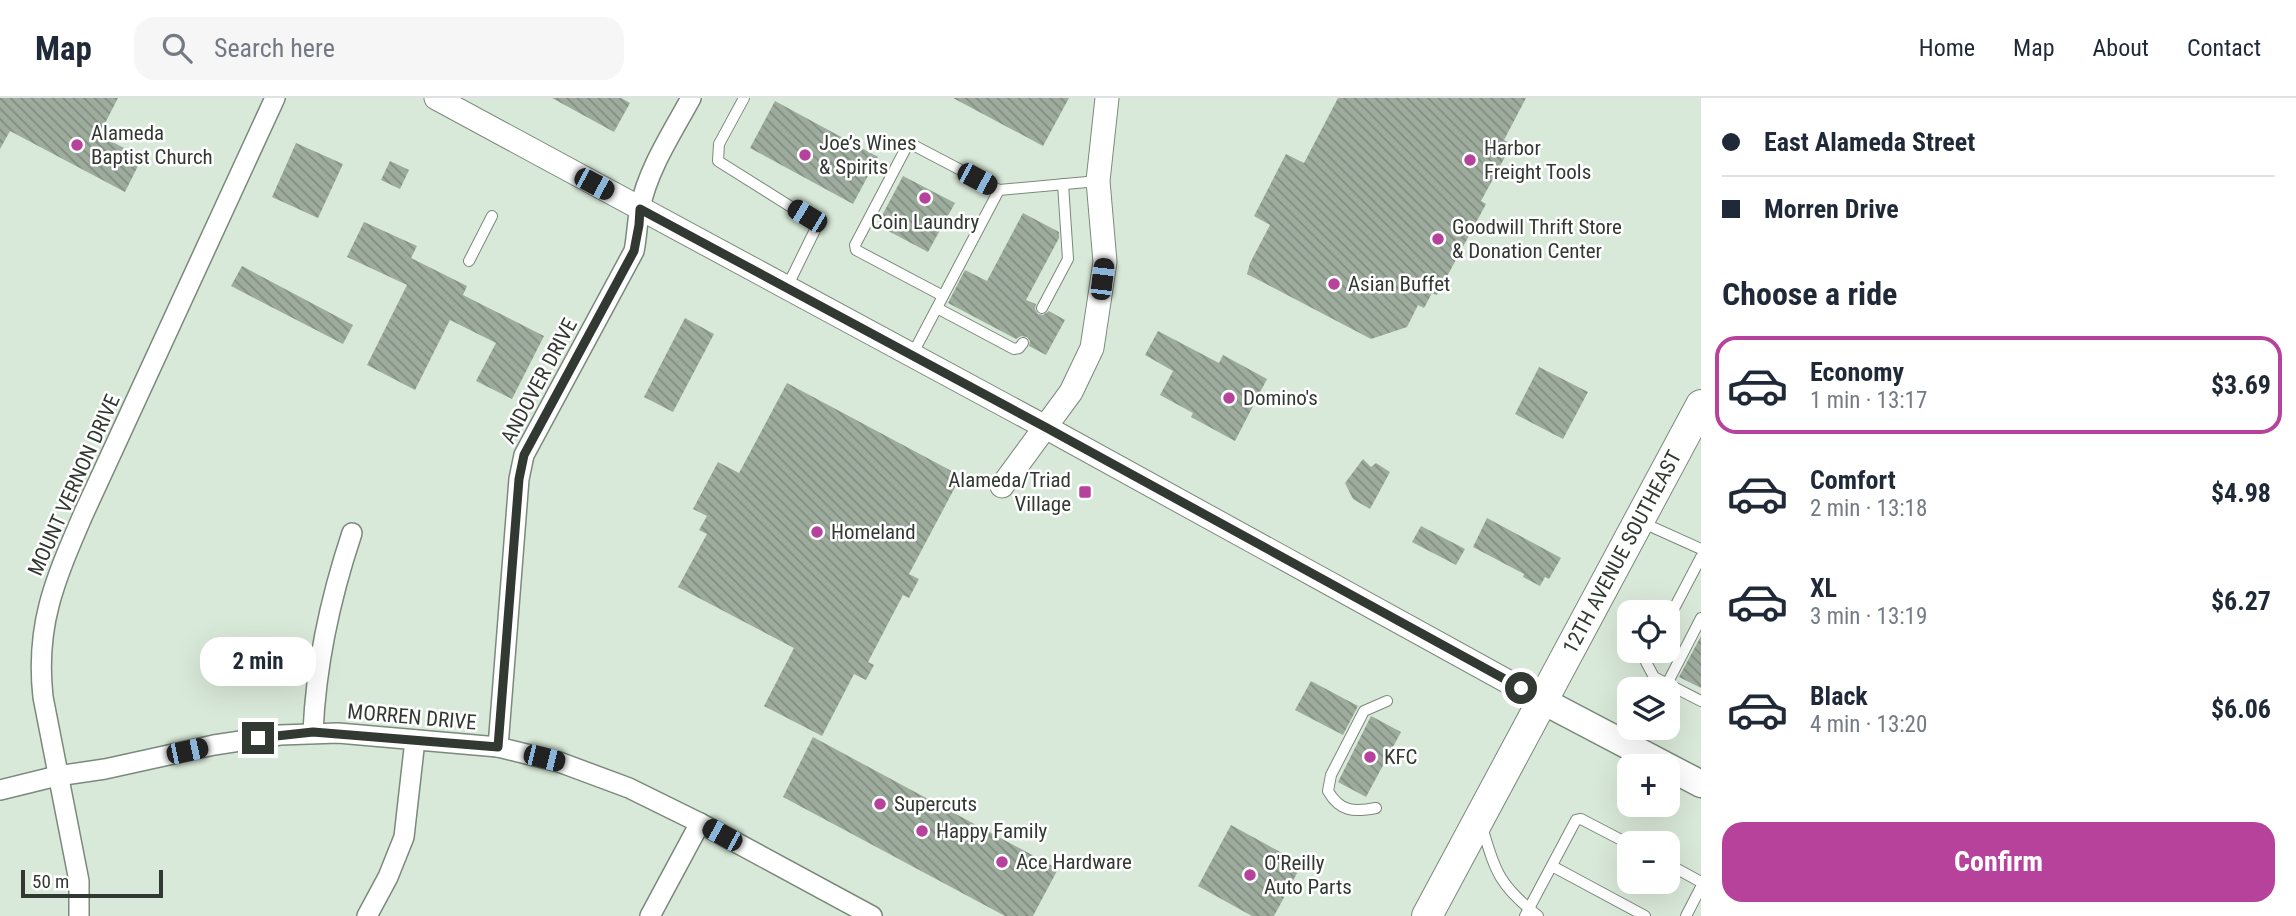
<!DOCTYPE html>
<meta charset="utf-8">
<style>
:root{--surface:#fff;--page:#f6f6f7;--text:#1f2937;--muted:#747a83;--line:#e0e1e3;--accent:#b6429c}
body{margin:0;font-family:"Roboto Condensed",sans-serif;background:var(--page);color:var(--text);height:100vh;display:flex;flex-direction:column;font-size:26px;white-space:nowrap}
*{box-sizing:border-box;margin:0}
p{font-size:23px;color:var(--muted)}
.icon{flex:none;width:38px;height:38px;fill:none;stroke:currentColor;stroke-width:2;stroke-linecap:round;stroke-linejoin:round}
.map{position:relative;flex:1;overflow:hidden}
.sheet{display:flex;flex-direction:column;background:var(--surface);width:595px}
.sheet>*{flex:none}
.hud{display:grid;align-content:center;height:154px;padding:0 21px;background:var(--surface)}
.buttons{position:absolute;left:1617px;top:502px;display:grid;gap:14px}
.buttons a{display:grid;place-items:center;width:63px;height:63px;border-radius:14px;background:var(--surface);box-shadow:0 7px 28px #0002;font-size:35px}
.scale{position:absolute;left:21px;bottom:18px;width:142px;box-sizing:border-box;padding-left:7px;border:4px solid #323832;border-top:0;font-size:19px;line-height:24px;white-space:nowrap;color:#323832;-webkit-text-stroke:5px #fff;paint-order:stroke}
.end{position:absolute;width:32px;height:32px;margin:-16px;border:9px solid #323832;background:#fff;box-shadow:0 0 0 4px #fff}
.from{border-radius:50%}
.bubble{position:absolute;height:49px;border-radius:21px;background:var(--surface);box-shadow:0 7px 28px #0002;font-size:23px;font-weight:700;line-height:49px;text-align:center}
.car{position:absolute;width:21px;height:42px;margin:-21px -10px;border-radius:9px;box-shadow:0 0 5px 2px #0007;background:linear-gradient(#222 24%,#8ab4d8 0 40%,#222 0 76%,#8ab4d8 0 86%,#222 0)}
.hud b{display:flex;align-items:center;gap:24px;height:66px;font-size:26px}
.hud b+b{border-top:2px solid var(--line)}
.hud i{width:18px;height:18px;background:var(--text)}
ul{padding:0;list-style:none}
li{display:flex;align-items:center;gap:21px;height:98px;margin:0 14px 10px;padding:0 7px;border:4px solid transparent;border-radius:21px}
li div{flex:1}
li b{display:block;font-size:26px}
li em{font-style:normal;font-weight:700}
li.on{border-color:var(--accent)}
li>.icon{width:63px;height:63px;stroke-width:1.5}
h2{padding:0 21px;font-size:32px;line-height:84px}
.button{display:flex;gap:14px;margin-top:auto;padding:14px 21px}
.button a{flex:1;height:80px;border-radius:21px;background:var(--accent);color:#fff;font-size:28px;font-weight:700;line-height:80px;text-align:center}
header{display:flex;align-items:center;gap:42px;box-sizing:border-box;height:98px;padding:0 35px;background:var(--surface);border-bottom:2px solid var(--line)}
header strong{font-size:33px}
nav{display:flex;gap:38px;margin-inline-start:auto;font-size:24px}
.search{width:490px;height:63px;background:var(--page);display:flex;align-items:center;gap:18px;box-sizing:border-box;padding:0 24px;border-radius:21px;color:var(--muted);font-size:26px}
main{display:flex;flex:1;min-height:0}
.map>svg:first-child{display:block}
.building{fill:url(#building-back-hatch)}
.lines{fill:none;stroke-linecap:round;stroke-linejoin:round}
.service-casing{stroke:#7a897b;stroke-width:12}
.minor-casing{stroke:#7a897b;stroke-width:22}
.tertiary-casing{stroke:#7a897b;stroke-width:25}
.secondary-casing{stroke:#7a897b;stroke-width:29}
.primary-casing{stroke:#7a897b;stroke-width:32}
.service{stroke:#fff;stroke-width:10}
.minor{stroke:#fff;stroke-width:19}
.tertiary{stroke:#fff;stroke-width:23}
.secondary{stroke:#fff;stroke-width:26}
.primary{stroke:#fff;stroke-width:30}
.route{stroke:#323832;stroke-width:9}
.poi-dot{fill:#b6429c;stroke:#fff;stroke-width:2.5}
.labels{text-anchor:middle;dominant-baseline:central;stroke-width:5;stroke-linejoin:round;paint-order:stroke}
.poi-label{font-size:21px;fill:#323832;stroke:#fff;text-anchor:start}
.street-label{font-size:21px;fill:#323832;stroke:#fff}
</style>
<header>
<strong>Map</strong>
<div class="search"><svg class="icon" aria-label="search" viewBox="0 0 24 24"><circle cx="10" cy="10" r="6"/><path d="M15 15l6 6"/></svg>Search here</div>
<nav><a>Home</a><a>Map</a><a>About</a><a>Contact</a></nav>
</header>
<main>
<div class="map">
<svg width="1701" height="818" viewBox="0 0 1701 818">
<defs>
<pattern id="building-back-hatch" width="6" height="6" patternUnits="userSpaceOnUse" patternTransform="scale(1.75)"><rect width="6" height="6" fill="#9dac9d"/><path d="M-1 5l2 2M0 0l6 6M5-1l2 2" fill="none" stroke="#818d81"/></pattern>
</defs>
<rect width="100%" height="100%" fill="#d9e9d9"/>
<g class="building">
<polygon points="0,0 118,0 102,31 112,37 109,42 142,60 125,94 10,33 0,51"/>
<polygon points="552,0 621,0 630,5 614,34"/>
<polygon points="953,0 1069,0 1043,48"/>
<polygon points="1338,0 1526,0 1504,42 1512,46 1481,103 1486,106 1437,197 1432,195 1424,210 1418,207 1407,229 1371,241 1247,176 1250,165 1270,127 1254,118 1286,56 1304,65"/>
<polygon points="775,3 878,59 853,106 750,50"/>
<polygon points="296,45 343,66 318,120 272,99"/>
<polygon points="390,63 409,72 400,91 381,82"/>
<polygon points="903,78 955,105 928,154 877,127"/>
<polygon points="1023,115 1059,134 1059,140 1026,202 1036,206 1035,211 1038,216 1043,217 1049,213 1065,222 1046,257 1029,248 1030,243 1027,239 1021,238 1016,241 948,205 965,172 987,183"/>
<polygon points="364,124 417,148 411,160 467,188 463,197 544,238 512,301 476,283 496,245 450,222 415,292 367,267 407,187 347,159"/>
<polygon points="242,168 353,227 343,246 231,188"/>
<polygon points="685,220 714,236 673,314 644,299"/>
<polygon points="1158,233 1219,265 1223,257 1267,281 1235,343 1191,319 1193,315 1160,297 1173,273 1145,257"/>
<polygon points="1539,269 1588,294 1563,341 1515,316"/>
<polygon points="787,285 961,378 909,476 919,481 909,500 903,497 868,564 874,567 866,582 854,576 822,638 764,608 794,550 678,489 707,436 699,432 707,418 693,411 718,364 739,375"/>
<polygon points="1363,361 1371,369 1376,365 1390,374 1370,411 1353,401 1345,385"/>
<polygon points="1487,420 1561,460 1549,481 1545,479 1540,488 1523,479 1524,476 1473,449"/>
<polygon points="1421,428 1465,451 1456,467 1412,444"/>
<polygon points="1701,538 1701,590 1679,579"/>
<polygon points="1311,583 1358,608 1343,637 1295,612"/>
<polygon points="1371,618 1401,634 1366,699 1338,684"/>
<polygon points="813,639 1058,771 1033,818 1005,818 783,699"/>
<polygon points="1231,727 1302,766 1274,818 1252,818 1198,788"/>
</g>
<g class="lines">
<defs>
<g id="service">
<polyline points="744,0 719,46 718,63 815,124 815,132 787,189"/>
<polyline points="469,163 492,118"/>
<polyline points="943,198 856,152 855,147 907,48 913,47 999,92"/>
<polyline points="937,210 1014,251 1019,250 1023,245"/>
<polyline points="1042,210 1068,161 1063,86"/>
<polyline points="912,257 999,92 1098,83"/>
<polyline points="1641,424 1701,451"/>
<polyline points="1668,522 1701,459"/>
<polyline points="1652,553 1646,564 1654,579 1701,603"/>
<polyline points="1667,586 1701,520"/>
<path d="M1376,710C1354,714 1340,714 1328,693L1331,677L1364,613L1387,603"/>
<path d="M1482,729C1496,775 1499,787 1538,818"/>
<polyline points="1668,766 1701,784"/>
<polyline points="1552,768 1645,818"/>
<polyline points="1525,818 1576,722 1581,721 1629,746"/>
<polyline points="1686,818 1701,789"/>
</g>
<g id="minor">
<path d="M313,634C316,565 330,501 352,435"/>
<path d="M498,649L519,381L524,357L634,153C637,139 637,124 640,110C648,71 672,35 691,0"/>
<polyline points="0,692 57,678 105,671 214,647 280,637 338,635 498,649 559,664 629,690 700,725 872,818"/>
<path d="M79,818V783L43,599C35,527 55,482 83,417L275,0"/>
<polyline points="367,818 388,779 404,739 415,642"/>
<polyline points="650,818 700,725"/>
</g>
<g id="tertiary">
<polyline points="436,0 1047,330 1543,603"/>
<polyline points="1002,388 1071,294 1092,250 1105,164 1098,83 1107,0"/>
</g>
<polyline id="secondary" points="1543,603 1701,686"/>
<g id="primary">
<path id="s1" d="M1427,818L1701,307"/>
</g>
</defs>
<use href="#service" class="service-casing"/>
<use href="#minor" class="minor-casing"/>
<use href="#tertiary" class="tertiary-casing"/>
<use href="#secondary" class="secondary-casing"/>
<use href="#primary" class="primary-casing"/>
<use href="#service" class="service"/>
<use href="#minor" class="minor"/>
<use href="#tertiary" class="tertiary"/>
<use href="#secondary" class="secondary"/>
<use href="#primary" class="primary"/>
</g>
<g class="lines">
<polyline class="route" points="258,640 313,634 498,649 519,381 524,357 634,153 639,127 640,111 1047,330 1521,590"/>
</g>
<g class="poi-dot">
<circle cx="77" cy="47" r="7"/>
<circle cx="805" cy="57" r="7"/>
<circle cx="1470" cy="62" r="7"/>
<circle cx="925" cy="100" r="7"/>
<circle cx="1438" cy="141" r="7"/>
<circle cx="1334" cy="186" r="7"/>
<circle cx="1229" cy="300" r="7"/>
<rect x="1078" y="387" width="14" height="14" rx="3.5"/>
<circle cx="817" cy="434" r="7"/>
<circle cx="1370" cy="659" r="7"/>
<circle cx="880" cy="706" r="7"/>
<circle cx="922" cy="733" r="7"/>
<circle cx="1002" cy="764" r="7"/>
<circle cx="1250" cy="777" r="7"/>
</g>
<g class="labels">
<g class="poi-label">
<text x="91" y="35">Alameda<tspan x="91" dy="24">Baptist Church</tspan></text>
<text x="819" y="45">Joe’s Wines<tspan x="819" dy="24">&amp; Spirits</tspan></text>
<text x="1484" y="50">Harbor<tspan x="1484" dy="24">Freight Tools</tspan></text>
<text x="925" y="124" text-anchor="middle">Coin Laundry</text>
<text x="1452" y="129">Goodwill Thrift Store<tspan x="1452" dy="24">&amp; Donation Center</tspan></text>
<text x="1348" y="186">Asian Buffet</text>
<text x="1243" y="300">Domino's</text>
<text x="1071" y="382" text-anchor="end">Alameda/Triad<tspan x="1071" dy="24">Village</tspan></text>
<text x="831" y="434">Homeland</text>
<text x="1384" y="659">KFC</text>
<text x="894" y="706">Supercuts</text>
<text x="936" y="733">Happy Family</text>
<text x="1016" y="764">Ace Hardware</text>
<text x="1264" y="765">O'Reilly<tspan x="1264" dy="24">Auto Parts</tspan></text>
</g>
<g class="street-label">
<text transform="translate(539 283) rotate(-62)">ANDOVER DRIVE</text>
<text transform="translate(74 387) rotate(-66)">MOUNT VERNON DRIVE</text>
<text stroke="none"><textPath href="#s1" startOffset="413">12TH AVENUE SOUTHEAST</textPath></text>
<text transform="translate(412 619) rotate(5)">MORREN DRIVE</text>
</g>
</g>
</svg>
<div class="buttons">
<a><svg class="icon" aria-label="locate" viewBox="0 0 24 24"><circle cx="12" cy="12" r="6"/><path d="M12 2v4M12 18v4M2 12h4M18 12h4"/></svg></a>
<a><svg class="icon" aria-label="layers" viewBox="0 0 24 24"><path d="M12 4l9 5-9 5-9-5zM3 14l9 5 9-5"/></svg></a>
<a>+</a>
<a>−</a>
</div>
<div class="scale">50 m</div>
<i class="end from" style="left:1521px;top:590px"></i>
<i class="end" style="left:258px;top:640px"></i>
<div class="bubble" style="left:200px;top:539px;width:116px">2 min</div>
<i class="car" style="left:977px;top:81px;rotate:118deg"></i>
<i class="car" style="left:594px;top:86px;rotate:118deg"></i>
<i class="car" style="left:807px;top:118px;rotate:301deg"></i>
<i class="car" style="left:1102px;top:181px;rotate:7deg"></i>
<i class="car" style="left:187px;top:653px;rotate:78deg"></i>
<i class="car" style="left:544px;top:660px;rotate:104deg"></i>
<i class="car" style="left:722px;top:737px;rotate:299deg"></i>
</div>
<section class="sheet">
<div class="hud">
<b><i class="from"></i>East Alameda Street</b>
<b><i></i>Morren Drive</b>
</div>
<h2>Choose a ride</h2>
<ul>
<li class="on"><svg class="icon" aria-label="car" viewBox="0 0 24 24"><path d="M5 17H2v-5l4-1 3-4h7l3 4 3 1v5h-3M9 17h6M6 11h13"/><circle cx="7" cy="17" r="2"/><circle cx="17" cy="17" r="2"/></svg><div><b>Economy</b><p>1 min · 13:17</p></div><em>$3.69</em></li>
<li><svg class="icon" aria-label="car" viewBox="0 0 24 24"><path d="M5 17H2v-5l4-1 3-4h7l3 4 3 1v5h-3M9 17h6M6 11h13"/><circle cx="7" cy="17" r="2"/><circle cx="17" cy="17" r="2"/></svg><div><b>Comfort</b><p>2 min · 13:18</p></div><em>$4.98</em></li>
<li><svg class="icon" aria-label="car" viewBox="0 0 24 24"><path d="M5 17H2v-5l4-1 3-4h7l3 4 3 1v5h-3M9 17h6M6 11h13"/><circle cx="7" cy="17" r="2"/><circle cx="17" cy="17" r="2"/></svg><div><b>XL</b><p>3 min · 13:19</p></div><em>$6.27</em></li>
<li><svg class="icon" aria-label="car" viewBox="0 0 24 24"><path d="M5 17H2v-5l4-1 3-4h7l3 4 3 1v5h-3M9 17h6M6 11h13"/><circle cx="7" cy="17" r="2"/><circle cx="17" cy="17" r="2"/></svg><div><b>Black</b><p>4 min · 13:20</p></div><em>$6.06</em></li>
</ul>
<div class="button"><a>Confirm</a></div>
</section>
</main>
